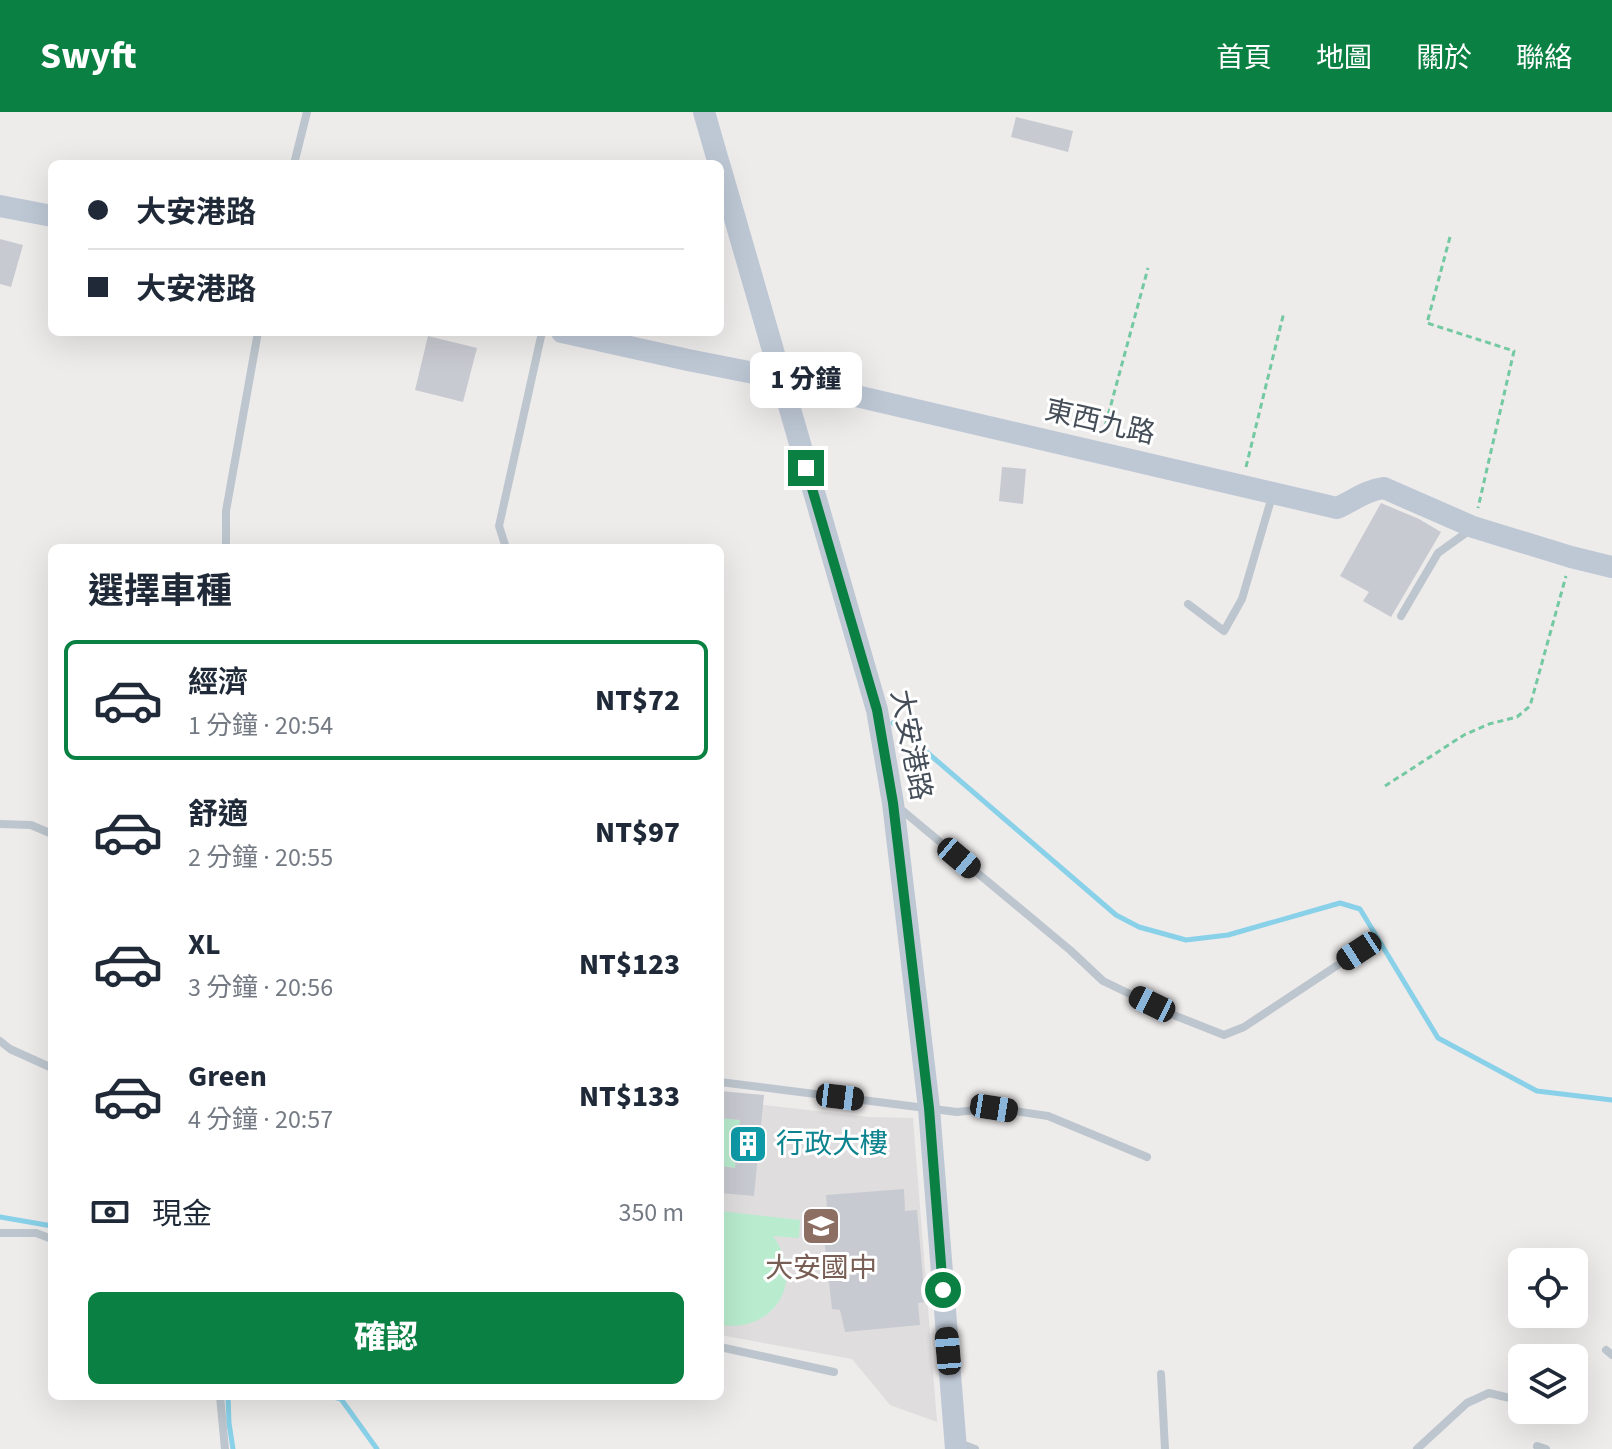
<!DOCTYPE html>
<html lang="zh-TW">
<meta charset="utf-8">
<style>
:root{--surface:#fff;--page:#f6f6f7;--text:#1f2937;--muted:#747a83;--line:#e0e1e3;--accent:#0b8043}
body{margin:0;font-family:"Source Sans 3","Noto Sans TC",sans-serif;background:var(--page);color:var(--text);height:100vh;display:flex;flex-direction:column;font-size:30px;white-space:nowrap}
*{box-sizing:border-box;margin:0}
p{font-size:26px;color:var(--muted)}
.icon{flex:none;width:44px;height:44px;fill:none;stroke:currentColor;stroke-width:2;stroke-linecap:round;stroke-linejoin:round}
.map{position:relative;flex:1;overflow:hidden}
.details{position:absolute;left:48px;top:432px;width:676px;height:856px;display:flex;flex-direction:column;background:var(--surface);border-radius:12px;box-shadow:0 8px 32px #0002}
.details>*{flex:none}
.guide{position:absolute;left:48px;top:48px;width:676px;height:176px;border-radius:12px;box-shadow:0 8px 32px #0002;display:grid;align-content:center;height:176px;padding:0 40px;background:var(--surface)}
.buttons{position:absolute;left:1508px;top:1136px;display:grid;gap:16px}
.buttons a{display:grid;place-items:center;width:80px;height:80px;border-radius:12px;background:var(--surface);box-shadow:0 8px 32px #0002;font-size:40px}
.end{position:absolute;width:36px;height:36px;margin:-18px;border:10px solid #0b8043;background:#fff;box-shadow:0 0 0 4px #fff}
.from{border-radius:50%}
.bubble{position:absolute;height:56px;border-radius:12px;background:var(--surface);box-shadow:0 8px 32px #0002;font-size:26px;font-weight:800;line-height:56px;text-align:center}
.car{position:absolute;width:24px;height:48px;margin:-24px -12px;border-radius:10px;box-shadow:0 0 6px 2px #0007;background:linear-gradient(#222 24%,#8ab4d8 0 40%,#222 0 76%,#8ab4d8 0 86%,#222 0)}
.guide b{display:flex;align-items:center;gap:28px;height:76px;font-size:30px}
.guide b+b{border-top:2px solid var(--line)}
.guide i{width:20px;height:20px;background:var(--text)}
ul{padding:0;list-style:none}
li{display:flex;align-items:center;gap:24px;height:120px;margin:0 16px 12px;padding:0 24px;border:4px solid transparent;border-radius:12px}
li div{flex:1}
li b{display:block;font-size:30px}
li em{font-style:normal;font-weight:800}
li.current{border-color:var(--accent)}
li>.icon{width:72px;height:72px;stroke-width:1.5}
h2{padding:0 40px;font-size:36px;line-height:96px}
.pay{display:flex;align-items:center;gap:20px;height:88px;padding:0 40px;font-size:30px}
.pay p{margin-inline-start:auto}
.cta{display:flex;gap:16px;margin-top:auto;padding:16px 40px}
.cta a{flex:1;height:92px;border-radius:12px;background:var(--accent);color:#fff;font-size:32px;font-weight:800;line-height:92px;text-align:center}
header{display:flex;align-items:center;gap:48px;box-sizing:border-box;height:112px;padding:0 40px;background:var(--accent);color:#fff}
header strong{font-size:38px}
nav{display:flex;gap:44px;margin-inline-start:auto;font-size:28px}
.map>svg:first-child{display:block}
.education{fill:#dfdddd}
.green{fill:#b9eccf}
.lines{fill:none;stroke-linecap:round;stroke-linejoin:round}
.stream{stroke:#88d1e8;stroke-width:5}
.building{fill:#c8cad1}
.path{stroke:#73c9a1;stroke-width:3;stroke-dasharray:6 4;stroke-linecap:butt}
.lane{stroke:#bdc6ce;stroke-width:8}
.secondary{stroke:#bec8d5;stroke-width:22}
.route{stroke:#0b8043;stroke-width:10}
.labels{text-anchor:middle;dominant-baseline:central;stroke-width:6;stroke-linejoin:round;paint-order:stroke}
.street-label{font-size:28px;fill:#454e58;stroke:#fff}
.culture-label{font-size:28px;fill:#0d838f;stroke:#fff;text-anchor:start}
.education-label{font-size:28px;fill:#785e54;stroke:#fff}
</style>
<header>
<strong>Swyft</strong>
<nav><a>首頁</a><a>地圖</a><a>關於</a><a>聯絡</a></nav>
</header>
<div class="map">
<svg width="1612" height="1337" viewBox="0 0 1612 1337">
<rect width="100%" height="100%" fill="#eeebeb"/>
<polygon class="education" points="720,988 869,1005 913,1006 937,1310 890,1293 852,1247 720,1223"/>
<g class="green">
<polygon points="720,1006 740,1008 735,1056 720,1054"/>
<path d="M720,1099L800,1108L799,1126L773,1124C806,1169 775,1221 720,1213Z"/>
</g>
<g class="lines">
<g class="stream">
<polyline points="893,611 1116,803 1139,815 1186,828 1228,823 1340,791 1360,797 1438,926 1537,979 1612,988"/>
<polyline points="0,1105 52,1114"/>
<polyline points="228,1284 229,1311 233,1337"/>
<polyline points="331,1284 341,1287 377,1337"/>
</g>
</g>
<g class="building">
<polygon points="1016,5 1073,19 1068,40 1011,25"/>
<polygon points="0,127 23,133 11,175 0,172"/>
<polygon points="428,224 477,236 463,290 415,278"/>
<polygon points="1002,355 1026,357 1023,392 999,389"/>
<polygon points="1381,391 1419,407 1441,420 1391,505 1363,489 1369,480 1340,464"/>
<polygon points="720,979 764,983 754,1084 720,1081 720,1054 735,1056 740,1008 720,1006"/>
<polygon points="904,1077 905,1099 917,1098 925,1190 918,1191 920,1213 845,1220 840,1198 832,1197 822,1108 828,1106 826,1083"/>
</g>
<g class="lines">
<g class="path">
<polyline points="1450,125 1427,211 1514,239 1478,396"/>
<polyline points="1103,322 1148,156"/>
<polyline points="1246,355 1284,200"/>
<polyline points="1385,674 1464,623 1489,612 1517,605 1530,594 1566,464"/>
</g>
<g class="lane">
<polyline points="294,52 307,0"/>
<polyline points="226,436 226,399 258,220"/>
<polyline points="506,436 499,414 542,220"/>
<polyline points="1188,492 1224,519 1242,487 1273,381"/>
<polyline points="1401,504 1438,441 1470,418"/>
<polyline points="897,694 1070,838 1103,869 1176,904 1224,923 1244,915 1359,839"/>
<polyline points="0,712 31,713 52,722"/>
<polyline points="0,929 10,937 52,956"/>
<polyline points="720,970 957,1000 994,996 1048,1004 1147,1045"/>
<polyline points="0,1121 36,1121 52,1127"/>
<polyline points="720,1235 834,1260"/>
<polyline points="1606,1238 1612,1243"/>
<polyline points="1161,1262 1165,1337"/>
<polyline points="220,1284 225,1337"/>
<polyline points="959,1331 975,1337"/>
<polyline points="1537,1334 1546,1337"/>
<polyline points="1417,1337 1467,1291 1489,1281 1522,1289"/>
</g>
<g class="secondary">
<polyline points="704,0 719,52"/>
<polyline points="720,55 877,598 893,691 929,996 956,1337"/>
<polyline points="0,94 52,104"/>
<path d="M562,220L688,248L779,266L1337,396C1353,389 1366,378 1384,376L1473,415L1571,445L1612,455"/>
</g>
</g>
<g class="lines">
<polyline class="route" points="806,356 877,598 893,691 929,996 943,1178"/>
</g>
<defs>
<symbol id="building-square" viewBox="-11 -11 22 22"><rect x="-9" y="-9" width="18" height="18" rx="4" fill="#0f9aa8" stroke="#fff"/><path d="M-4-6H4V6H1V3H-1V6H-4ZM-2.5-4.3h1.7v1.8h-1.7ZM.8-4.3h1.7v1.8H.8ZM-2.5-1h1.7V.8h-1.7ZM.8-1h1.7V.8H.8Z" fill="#fff"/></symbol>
<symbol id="school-square" viewBox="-11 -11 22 22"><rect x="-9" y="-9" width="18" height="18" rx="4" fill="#8d6e63" stroke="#fff"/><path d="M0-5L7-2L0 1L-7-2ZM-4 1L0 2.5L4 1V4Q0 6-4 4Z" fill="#fff"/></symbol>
</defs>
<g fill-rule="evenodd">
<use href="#building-square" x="726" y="1010" width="44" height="44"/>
<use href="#school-square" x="799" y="1092" width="44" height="44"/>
</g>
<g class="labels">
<g class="street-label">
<text transform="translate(1100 310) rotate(13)">東西九路</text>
<text transform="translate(911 633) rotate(79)">大安港路</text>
</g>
<g class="culture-label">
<text x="776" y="1032">行政大樓</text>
</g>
<g class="education-label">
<text x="821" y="1156">大安國中</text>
</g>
</g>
</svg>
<div class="buttons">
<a><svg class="icon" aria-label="locate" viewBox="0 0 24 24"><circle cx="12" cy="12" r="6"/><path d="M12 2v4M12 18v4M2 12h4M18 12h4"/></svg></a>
<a><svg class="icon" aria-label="layers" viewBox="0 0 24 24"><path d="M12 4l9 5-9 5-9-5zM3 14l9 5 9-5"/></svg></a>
</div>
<i class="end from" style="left:943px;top:1178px"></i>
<i class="end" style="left:806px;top:356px"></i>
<div class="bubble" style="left:750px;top:240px;width:112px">1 分鐘</div>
<i class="car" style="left:959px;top:746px;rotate:130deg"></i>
<i class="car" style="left:1359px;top:839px;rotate:237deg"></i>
<i class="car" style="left:1152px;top:892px;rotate:296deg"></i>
<i class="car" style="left:840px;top:985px;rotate:97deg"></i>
<i class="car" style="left:994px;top:996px;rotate:99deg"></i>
<i class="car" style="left:948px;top:1239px;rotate:355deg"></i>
<div class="guide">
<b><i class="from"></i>大安港路</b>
<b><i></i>大安港路</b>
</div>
<section class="details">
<h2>選擇車種</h2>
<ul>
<li class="current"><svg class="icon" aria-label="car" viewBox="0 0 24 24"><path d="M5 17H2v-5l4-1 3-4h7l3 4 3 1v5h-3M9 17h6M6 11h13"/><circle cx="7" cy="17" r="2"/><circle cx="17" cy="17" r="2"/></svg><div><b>經濟</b><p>1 分鐘 · 20:54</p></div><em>NT$72</em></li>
<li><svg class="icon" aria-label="car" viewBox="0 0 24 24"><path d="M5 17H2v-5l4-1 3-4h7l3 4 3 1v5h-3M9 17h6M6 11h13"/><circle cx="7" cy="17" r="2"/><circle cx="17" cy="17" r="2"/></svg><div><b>舒適</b><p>2 分鐘 · 20:55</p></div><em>NT$97</em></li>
<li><svg class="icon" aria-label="car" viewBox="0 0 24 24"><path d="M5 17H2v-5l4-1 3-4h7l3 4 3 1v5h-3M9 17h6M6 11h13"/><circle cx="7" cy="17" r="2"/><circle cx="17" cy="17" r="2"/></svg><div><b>XL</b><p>3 分鐘 · 20:56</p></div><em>NT$123</em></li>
<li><svg class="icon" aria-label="car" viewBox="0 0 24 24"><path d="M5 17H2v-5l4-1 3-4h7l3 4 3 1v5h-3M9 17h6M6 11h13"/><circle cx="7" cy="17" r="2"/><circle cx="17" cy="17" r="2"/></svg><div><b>Green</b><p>4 分鐘 · 20:57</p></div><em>NT$133</em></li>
</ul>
<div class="pay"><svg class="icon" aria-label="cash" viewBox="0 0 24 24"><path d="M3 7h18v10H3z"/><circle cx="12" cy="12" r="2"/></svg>現金<p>350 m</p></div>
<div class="cta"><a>確認</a></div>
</section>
</div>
